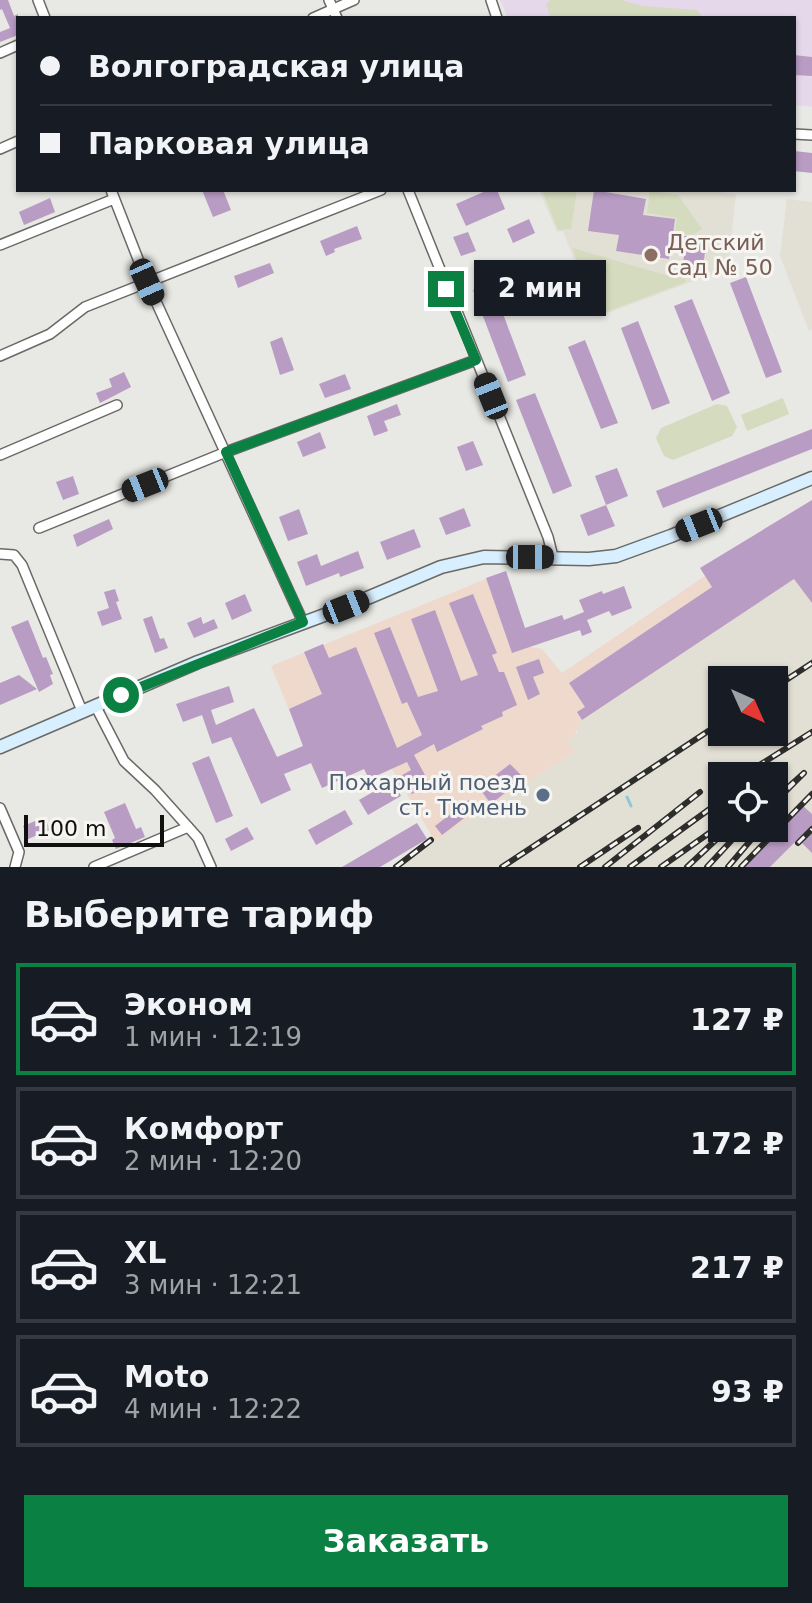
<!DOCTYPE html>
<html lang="ru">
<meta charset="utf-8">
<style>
:root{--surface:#171b24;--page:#20242c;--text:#f1f3f6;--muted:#9ea1a6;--line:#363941;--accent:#0b8043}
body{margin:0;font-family:"DejaVu Sans",sans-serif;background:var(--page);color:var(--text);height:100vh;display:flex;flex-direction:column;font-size:30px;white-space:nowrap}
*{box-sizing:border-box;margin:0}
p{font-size:26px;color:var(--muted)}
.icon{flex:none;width:44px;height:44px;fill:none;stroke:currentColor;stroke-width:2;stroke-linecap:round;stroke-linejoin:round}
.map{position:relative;height:867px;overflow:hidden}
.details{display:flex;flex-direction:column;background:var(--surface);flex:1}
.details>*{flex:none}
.guide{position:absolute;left:16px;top:16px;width:780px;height:176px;border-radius:0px;box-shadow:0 2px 6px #0004;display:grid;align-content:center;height:176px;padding:0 24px;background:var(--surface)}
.needle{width:52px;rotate:135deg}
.tools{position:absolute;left:708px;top:666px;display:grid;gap:16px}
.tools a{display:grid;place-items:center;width:80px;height:80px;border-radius:0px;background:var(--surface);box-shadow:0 2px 6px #0004;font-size:40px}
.scale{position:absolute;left:24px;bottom:20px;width:140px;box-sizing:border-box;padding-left:8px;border:4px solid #10100e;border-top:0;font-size:22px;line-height:28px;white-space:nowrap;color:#10100e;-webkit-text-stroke:6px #f6f5f1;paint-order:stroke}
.end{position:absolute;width:36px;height:36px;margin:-18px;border:10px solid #0b8043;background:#fff;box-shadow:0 0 0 4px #fff}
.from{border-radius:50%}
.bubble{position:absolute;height:56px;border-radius:0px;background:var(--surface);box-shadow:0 2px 6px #0004;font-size:26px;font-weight:600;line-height:56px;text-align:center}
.car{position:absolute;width:24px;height:48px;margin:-24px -12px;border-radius:10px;box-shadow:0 0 6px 2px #0007;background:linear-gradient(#222 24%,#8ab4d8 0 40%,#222 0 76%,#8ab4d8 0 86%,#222 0)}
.guide b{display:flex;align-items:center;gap:28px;height:76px;font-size:30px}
.guide b+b{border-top:2px solid var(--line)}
.guide i{width:20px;height:20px;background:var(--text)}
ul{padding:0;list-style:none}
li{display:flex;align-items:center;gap:24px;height:112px;margin:0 16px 12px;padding:0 8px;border:4px solid var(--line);border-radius:0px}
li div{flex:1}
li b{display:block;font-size:30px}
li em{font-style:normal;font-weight:600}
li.selected{border-color:var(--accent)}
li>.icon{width:72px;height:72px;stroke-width:1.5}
h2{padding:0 24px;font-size:36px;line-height:96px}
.action{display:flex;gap:16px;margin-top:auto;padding:16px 24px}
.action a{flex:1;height:92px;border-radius:0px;background:var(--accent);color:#fff;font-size:32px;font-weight:600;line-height:92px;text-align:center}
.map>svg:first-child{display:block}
.commercial{fill:#e6d8eb}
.industrial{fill:#efd9cd}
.built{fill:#e2e0d4;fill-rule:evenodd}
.green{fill:#d5dbbe}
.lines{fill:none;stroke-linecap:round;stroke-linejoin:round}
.stream{stroke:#8bc8d3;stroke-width:3}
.building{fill:#b99cc4}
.street-casing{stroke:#696965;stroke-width:12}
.secondary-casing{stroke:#696965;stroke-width:15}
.street{stroke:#fff;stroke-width:9}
.secondary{stroke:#d8efff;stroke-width:12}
.rail-casing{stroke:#2d2d2b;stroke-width:6}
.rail{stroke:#f6f5f1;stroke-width:3;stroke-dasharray:9;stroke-linecap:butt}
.route{stroke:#0b8043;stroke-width:10}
.education-dot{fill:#8d6e63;stroke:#f6f5f1;stroke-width:3}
.service-dot{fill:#5c6f8a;stroke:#f6f5f1;stroke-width:3}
.labels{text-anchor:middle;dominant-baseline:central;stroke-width:6;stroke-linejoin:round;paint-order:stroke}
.education-label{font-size:22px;fill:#785e54;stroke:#f6f5f1;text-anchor:start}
.service-label{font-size:22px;fill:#4e5e75;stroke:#f6f5f1;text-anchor:end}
</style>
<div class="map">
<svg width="812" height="867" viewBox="0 0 812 867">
<rect width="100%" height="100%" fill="#e8e8e4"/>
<polygon class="commercial" points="500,0 812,0 812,107 794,105 794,18 508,18"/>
<polygon class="industrial" points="812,567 582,720 576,730 575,752 435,841 392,769 369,779 334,700 292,717 271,666 506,571 531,647 542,649 562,673 705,576"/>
<g class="built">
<polygon points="539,190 701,190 736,194 728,268 597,317 563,231 557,232"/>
<polygon points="787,199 812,202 812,329 809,331 780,256"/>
<path d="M812,567V867H399L435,841L575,752L567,741L578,733L576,730L582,720ZM722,680H774V732H722ZM722,776H774V828H722Z"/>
</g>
<g class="green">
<polygon points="550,0 621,0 642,6 697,10 703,18 551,18 546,5"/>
<polygon points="542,190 577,190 571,229 558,230"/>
<polygon points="650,191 678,195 702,229 692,235 675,232 677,218 647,213"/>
<polygon points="572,248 669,276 683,273 686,282 598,315"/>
<polygon points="783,398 789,414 747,431 741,415"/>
<polygon points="717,404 727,406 737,427 732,436 673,460 664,456 656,438 661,428"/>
</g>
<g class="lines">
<polyline class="stream" points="627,797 631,806"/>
</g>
<g class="building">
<polygon points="0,0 8,0 14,16 18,14 18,35 0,42 0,32 10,28 2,9 0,10"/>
<polygon points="794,55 812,57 812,76 794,75"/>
<polygon points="794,151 812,153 812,173 794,171"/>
<polygon points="202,190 223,190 231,210 213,217"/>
<polygon points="488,190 497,190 505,209 466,226 456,204"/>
<polygon points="594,190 646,199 643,215 675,219 673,234 699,238 698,243 706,245 703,266 683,263 686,244 671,242 669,259 616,251 619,235 588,231"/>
<polygon points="50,198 55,212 24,225 19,212"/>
<polygon points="529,219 535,233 513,243 507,229"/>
<polygon points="357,226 362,239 334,249 335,252 326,256 320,241"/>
<polygon points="468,232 476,251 461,256 453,237"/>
<polygon points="270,263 274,273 238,288 234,276"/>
<polygon points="545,263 556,291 542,297 532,274 537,272 535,267"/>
<polygon points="746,277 782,372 766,378 730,283"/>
<polygon points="491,282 526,375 508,382 473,290"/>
<polygon points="692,299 730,393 712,401 674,306"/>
<polygon points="638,321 670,403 652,410 621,328"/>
<polygon points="282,337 294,370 280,375 270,342"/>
<polygon points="585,340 618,423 601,429 568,347"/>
<polygon points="124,372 131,387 100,403 96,393 112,387 109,379"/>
<polygon points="345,374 351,389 325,398 319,384"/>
<polygon points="535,393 572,486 553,494 516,400"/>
<polygon points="397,404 401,415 384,421 388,431 374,436 367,416"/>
<polygon points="812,429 812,449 663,508 656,491"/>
<polygon points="320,432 326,448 303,457 297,442"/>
<polygon points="473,441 483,465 466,471 457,447"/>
<polygon points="617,468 628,496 606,505 595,476"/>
<polygon points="73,476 79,494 63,500 56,482"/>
<polygon points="812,500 812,603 794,579 582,720 577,712 585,707 569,683 712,587 700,568"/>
<polygon points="606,505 615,526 588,536 580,515"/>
<polygon points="464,508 471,526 446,535 439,518"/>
<polygon points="299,509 308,534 288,541 279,517"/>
<polygon points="109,519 113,529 77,547 73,535"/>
<polygon points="414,529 421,547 387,560 380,542"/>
<polygon points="358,551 364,568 340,577 339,573 306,586 297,562 317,554 321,566"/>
<polygon points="506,571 525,628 562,615 564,620 584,612 579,600 602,591 603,594 624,586 632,608 612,616 609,611 587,620 592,632 582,636 580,630 512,653 486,578"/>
<polygon points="115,589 119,601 116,602 122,619 102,626 97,612 109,608 104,592"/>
<polygon points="245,594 252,611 232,620 225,603"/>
<polygon points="473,594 497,653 492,655 499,672 504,672 517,705 502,712 503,716 481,726 483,729 437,752 434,744 414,755 430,784 412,794 405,788 399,792 401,796 368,815 359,800 411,770 407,762 369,779 364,769 322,788 311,763 284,774 291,790 261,804 231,737 212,744 202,715 183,722 176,704 229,686 234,702 211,710 216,725 254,708 277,757 303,746 289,709 322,694 304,652 323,644 329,658 356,647 397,748 422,735 407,702 402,704 374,633 390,627 418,697 438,691 411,619 435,610 461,681 478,675 449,603"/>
<polygon points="152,616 160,639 164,638 168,648 155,653 143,619"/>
<polygon points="201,617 203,624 214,619 218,628 194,638 187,623"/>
<polygon points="28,620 43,658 46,657 53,674 50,675 53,684 39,692 11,627"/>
<polygon points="539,659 544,673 533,677 540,694 528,700 516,667"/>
<polygon points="19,675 37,689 0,705 0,683"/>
<polygon points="209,756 233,816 216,823 192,763"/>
<polygon points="510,764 524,778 491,804 479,788"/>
<polygon points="469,800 476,809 442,835 435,826"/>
<polygon points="125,803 136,829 141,827 145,837 116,849 112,840 115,838 104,812"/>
<polygon points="802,805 812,814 812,853 798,839 770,867 742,867"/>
<polygon points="345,810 353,824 316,845 308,830"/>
<polygon points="45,817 50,830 28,839 23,826"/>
<polygon points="417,823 427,839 380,867 342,867"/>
<polygon points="247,827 254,839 231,851 225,839"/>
</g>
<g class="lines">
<defs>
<g id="street">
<polyline points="38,0 45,18"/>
<polyline points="329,0 337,18"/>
<polyline points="491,0 497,18"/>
<polyline points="313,18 354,0"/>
<polyline points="0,53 18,45"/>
<polyline points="794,134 812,135"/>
<polyline points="0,149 18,141"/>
<polyline points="111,190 147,282 303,622"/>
<polyline points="408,190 548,537 553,557"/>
<polyline points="0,245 114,199"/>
<polyline points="0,356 50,334 85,307 381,190"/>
<polyline points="0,455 117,405"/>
<polyline points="39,528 226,452 476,360"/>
<polyline points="0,554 14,555 22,565 82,711"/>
<polyline points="95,705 124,761 155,790 198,838 211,867"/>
<polyline points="0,808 19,852 15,867"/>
<polyline points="94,867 188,827"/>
</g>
<polyline id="secondary" points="0,747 198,662 346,607 441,567 484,557 589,559 616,556 671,536 812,478"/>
</defs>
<use href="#street" class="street-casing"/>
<use href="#secondary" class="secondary-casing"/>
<use href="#street" class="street"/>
<use href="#secondary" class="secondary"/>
<defs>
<g id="rail">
<polyline points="774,688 812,663"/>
<polyline points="742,776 812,732"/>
<polyline points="774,800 804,773 774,803"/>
<polyline points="798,843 812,829"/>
<polyline points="396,867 431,840"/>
<polyline points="502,867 722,722"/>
<polyline points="580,867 638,828"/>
<polyline points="605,867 700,792"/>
<polyline points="630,867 722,800"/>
<polyline points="661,867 722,824"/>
<polyline points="687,867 720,836"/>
<polyline points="707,867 743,828"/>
<polyline points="728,867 761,828"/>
<polyline points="741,867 812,794"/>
</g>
</defs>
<use href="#rail" class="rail-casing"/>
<use href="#rail" class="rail"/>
</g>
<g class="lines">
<polyline class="route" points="121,695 303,622 226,452 476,360 446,289"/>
</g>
<circle class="education-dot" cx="651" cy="255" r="8"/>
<circle class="service-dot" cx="543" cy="795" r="8"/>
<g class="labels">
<g class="education-label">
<text x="667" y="242">Детский<tspan x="667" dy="25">сад № 50</tspan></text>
</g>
<g class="service-label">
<text x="527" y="782">Пожарный поезд<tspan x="527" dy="25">ст. Тюмень</tspan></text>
</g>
</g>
</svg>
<div class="tools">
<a><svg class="needle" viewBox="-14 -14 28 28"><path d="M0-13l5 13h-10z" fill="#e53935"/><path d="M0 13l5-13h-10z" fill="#9ea1a6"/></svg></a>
<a><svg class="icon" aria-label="locate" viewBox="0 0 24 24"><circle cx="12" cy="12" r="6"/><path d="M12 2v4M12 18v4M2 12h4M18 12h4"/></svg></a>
</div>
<div class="scale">100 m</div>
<i class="end from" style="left:121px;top:695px"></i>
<i class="end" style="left:446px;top:289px"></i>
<div class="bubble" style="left:474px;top:260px;width:132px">2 мин</div>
<i class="car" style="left:147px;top:282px;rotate:156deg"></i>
<i class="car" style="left:491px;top:396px;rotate:338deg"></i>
<i class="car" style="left:145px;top:485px;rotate:248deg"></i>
<i class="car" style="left:699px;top:525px;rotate:248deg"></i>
<i class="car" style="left:530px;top:557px;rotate:90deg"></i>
<i class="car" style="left:346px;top:607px;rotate:68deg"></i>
<div class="guide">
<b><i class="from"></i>Волгоградская улица</b>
<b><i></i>Парковая улица</b>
</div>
</div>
<section class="details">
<h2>Выберите тариф</h2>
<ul>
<li class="selected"><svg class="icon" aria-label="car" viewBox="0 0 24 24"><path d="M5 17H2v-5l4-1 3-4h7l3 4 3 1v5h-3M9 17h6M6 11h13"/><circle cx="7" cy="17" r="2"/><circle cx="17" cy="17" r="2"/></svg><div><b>Эконом</b><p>1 мин · 12:19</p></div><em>127 ₽</em></li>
<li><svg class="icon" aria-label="car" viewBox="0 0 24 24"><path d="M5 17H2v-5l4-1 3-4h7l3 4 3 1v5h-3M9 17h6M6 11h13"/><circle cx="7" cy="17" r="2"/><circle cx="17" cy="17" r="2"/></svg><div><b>Комфорт</b><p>2 мин · 12:20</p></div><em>172 ₽</em></li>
<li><svg class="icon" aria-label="car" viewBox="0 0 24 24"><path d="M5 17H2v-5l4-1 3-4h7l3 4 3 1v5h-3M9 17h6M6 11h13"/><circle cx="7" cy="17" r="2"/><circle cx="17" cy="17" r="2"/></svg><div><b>XL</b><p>3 мин · 12:21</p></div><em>217 ₽</em></li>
<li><svg class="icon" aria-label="car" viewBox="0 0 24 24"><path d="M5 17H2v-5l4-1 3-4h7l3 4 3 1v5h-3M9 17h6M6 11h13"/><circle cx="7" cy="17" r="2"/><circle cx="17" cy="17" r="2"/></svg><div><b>Moto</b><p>4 мин · 12:22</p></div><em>93 ₽</em></li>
</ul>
<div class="action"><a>Заказать</a></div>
</section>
